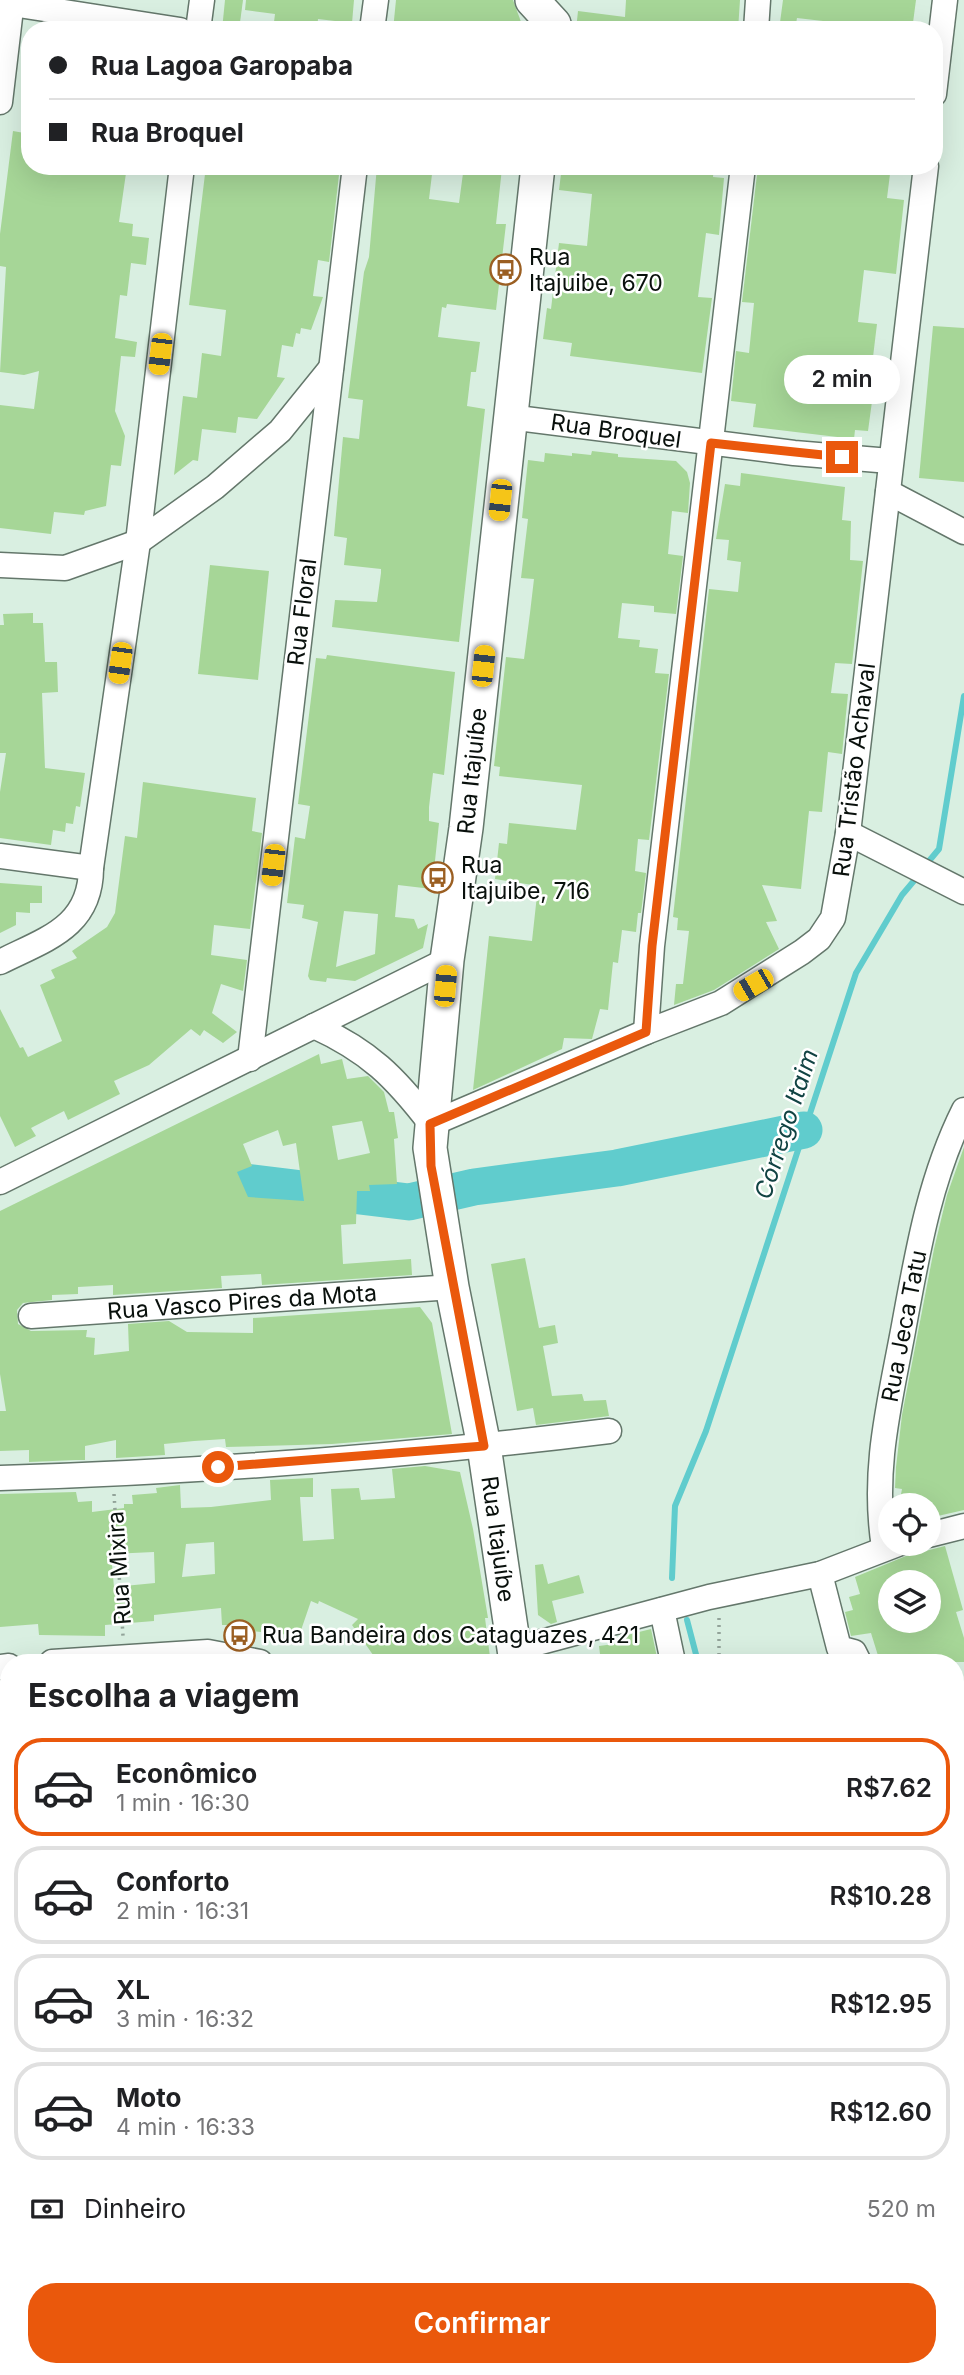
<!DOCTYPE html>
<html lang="pt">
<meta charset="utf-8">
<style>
:root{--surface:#fff;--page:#f2f2f2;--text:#202124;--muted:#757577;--line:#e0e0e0;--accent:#ea580c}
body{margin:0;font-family:Inter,sans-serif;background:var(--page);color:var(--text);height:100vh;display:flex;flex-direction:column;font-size:26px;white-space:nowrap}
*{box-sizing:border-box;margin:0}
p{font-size:23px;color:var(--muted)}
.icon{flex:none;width:38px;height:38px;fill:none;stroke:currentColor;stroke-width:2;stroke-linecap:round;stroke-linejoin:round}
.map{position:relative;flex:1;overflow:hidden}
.details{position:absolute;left:0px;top:1654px;width:964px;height:723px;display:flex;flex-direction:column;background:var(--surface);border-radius:28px 28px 0 0;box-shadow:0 7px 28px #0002}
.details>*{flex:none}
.top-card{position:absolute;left:21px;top:21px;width:922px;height:154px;border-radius:28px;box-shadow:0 7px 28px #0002;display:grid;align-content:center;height:154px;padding:0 28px;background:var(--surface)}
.controls{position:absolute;left:878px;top:1493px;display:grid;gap:14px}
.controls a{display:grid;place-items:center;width:63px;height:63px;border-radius:50%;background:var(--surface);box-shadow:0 7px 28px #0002;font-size:35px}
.end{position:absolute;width:32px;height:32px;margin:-16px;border:9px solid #ea580c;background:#fff;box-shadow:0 0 0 4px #fff}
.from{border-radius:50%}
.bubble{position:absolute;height:49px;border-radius:24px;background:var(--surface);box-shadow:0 7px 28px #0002;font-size:23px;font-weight:600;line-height:49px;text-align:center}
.car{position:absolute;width:21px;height:42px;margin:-21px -10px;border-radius:9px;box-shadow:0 0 5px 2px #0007;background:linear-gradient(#f5c518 24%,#345 0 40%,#f5c518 0 76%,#345 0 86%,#f5c518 0)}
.top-card b{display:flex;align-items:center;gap:24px;height:66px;font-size:26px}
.top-card b+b{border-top:2px solid var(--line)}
.top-card i{width:18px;height:18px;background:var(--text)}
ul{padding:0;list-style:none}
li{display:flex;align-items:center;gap:21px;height:98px;margin:0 14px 10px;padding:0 14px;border:4px solid var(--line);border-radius:28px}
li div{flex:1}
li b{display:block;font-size:26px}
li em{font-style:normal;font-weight:600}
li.current{border-color:var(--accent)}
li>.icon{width:63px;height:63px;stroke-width:1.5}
h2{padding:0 28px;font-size:32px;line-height:84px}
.pay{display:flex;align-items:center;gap:18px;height:77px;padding:0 28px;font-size:26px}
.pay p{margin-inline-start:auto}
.cta{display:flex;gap:14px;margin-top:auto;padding:14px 28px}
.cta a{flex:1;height:80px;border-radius:28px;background:var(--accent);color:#fff;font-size:28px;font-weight:600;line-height:80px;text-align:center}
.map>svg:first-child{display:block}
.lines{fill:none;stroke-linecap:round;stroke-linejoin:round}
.stream{stroke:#60cccd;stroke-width:6}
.river{stroke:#60cccd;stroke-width:37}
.building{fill:#a6d697;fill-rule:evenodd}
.minor-casing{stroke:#64776b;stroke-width:27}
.tertiary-casing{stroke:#64776b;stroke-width:32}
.secondary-casing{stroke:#64776b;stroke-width:36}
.path{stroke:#92a399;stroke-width:3.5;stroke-dasharray:2 5;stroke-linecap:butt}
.minor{stroke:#fff;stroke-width:24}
.tertiary{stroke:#fff;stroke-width:30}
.secondary{stroke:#fff;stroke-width:33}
.route{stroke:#ea580c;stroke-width:9}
.labels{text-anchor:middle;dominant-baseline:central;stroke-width:5;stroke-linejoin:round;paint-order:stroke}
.poi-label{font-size:23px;fill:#09100c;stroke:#fff;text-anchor:start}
.street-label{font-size:23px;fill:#09100c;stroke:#fff}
.water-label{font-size:24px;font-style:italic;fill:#114343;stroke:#fff}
</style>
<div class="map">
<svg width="964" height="2375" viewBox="0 0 964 2375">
<rect width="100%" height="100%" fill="#d9efe1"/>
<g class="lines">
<g class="stream">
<polyline points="924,867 939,849 964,696"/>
<polyline points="672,1578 675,1506 706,1431 856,973 902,895 918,876"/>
<polyline points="687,1620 698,1662"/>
<polyline points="898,2368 898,2375"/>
</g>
<polyline class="river" points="191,1189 245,1182 409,1202 474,1187 617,1168 804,1130"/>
</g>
<g class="building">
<polygon points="225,0 243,0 239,30 222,30"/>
<polygon points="246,0 354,0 352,23 318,19 317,30 273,30 275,14 245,10"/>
<polygon points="396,0 513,0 524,30 393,30"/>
<polygon points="626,0 740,0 738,30 576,30 578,11 625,17"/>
<polygon points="783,0 916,0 912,30 848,30 849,24 797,18 795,30 779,30"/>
<polygon points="13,131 30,134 30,166 127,166 119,222 133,224 132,236 149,238 146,265 131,263 127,296 120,295 115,338 137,342 135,357 121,356 115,411 125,436 121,466 111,465 106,506 85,511 84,515 54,512 51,534 0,528 0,405 34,409 39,371 24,375 0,372 6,267 0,266 0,234"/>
<polygon points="206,166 340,166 329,262 318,260 313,296 323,297 311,330 301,328 300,334 296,333 293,347 282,345 277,377 285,378 257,419 238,417 236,433 202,429 198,461 193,460 174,475 183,396 197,398 202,353 221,356 226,310 189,305"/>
<polygon points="377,166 433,166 429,199 459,203 464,166 502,168 496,224 506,224 496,310 447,304 446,308 442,307 438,337 480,342 476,372 471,372 467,406 485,409 459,642 332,627 335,600 377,602 381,573 381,569 344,565 347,538 334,536 343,437 359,439 363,400 348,398 364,272 369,257"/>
<polygon points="562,166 714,166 713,177 724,178 719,235 706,233 698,297 712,298 702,373 570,356 572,343 543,339 547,308 551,309 559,243 587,246 592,194 559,190"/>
<polygon points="758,166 891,166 887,198 904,200 896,274 864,270 858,322 877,324 872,365 885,366 882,395 873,394 868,431 855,430 854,439 753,427 756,404 731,401 736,351 749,353 754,303 742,302"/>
<polygon points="933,326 964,328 964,482 919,478"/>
<polygon points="592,451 618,454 618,457 676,461 687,472 690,483 688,513 672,511 668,554 683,556 676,614 654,612 654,606 622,603 618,638 640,640 639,647 658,649 655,673 669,674 649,840 638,839 635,871 646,873 641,913 638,913 636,932 622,930 618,963 613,962 608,1010 600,1009 592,1039 564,1038 562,1049 473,1090 489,936 532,941 538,886 495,879 499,843 507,844 509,823 576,830 582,785 499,776 500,767 494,766 506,657 524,659 530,613 534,579 521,578 528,519 522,518 528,460 544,462 545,453 572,456 572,453 591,455"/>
<polygon points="741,473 845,487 842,520 851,521 850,560 863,561 852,664 835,663 831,693 848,694 842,754 828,752 822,812 809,811 801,889 762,885 777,921 766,922 779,949 714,990 674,1005 676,984 683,984 689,931 677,930 678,918 673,917 709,589 738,592 741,562 727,560 729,540 716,539 725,484 740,486"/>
<polygon points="210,565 269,571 258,680 198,674"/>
<polygon points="33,613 33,623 43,623 45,662 57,662 58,692 42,693 45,768 85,773 80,807 76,806 73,824 66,823 65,832 53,830 51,845 0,838 0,792 6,753 0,753 0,625 4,625 3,614"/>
<path d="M327,655L455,672L444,775L433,773L429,807V821L439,823L432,889L398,885L395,917L414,919L418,929L428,924L423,948L355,981L327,978L326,982L310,980L308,976L318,922L302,918L304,905L287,903L295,837L305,839L310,806L298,804L316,658L326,659ZM344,911L378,914L375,954L336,967Z"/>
<polygon points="143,782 256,798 252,831 262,833 250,929 214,925 211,955 247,960 243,991 221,984 212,1013 237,1032 223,1043 204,1030 200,1036 191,1029 149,1065 114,1081 120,1094 68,1120 64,1111 31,1128 36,1136 15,1147 0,1116 0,1009 20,1048 23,1047 28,1057 62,1041 40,985 55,978 51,970 77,958 72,951 107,927 115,913 125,836 137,838"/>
<polygon points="0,883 42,886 42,903 30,903 30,913 16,912 16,925 0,933"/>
<path d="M319,1054L321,1064L342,1059L347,1079L368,1076L384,1092L389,1112H394L398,1138L394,1139L397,1184L369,1185L370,1191H357L356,1224L341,1225L343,1264L411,1259L412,1275L262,1285L261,1274L221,1276L222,1288L113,1295V1285L78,1287V1294L52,1295V1300L23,1303L17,1310L18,1324L31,1331L87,1330L86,1337L95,1338L94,1355L129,1351L128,1324L169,1321L187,1332L253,1333V1318L420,1307L432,1323L452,1434L332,1444L226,1447L225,1439L194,1441L164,1444L165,1455L116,1458V1440L85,1446V1460H76L29,1462V1450L0,1451V1411H6L0,1374V1211ZM362,1121L370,1153L338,1160L332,1126ZM278,1130L283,1146L296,1143L304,1201L248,1197L237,1172L252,1166L243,1144Z"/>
<polygon points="964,1147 964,1510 929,1518 929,1505 899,1505 902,1489 895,1488 896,1467 902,1415 934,1249 947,1195"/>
<polygon points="525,1258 539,1328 555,1325 558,1343 543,1346 552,1396 582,1394 584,1401 606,1400 609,1416 536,1425 533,1408 517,1411 491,1264"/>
<path d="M425,1466L460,1472L473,1529L488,1618H485L490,1657L480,1659V1662H378L352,1625L358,1619L319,1601L318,1604L311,1601L298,1639L261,1627V1632L240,1630V1625H222L221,1608L154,1615V1621L105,1625V1636L39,1635L38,1624L0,1627V1494L76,1492L78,1502L92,1501V1512L124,1508V1504H133L132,1495L157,1493L156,1488L180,1485L181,1508L211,1507L271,1500L270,1480L313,1478V1497H300L303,1541L334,1539L331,1489L359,1488L361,1500L395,1498L392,1469ZM214,1542L215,1574L182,1577L186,1544ZM154,1552L155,1583L114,1587L111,1554Z"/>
<path d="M945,1546L963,1610L956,1612L964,1638V1662H880L871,1633L851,1636L845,1612L853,1610L849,1597L860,1594L855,1577L906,1556ZM891,1582H929V1620H891Z"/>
<polygon points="543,1564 548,1584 579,1575 584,1593 552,1601 557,1622 551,1624 538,1615 535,1565"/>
<polygon points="651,1629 658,1662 601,1662 599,1646 621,1643 619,1637"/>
</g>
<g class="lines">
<defs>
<g id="minor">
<polyline points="12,4 180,30"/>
<polyline points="198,30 202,0"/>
<polyline points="372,30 376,0"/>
<polyline points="756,30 758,0"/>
<polyline points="934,94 945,0"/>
<polyline points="0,102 12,0"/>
<polyline points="509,417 794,453 890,461"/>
<polyline points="888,492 964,532"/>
<polyline points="0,565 65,568 138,542 215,487 280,431 331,368"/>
<polyline points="848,833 964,892"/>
<polyline points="0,856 91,868"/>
<path d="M0,962C46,939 91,927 91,868L138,542L182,166"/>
<path d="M314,1026C369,1051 395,1077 431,1124L646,1032L721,1003L802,952L819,939L833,918L848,833L926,166"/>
<polyline points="646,1032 652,946 743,166"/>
<polyline points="250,1059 355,166"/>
<polyline points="0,1182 447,960"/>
<polyline points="31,1316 452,1287"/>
<path d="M0,1478C204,1472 407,1456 609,1431"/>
<polyline points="929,1535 964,1526"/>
<path d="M884,1547C872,1471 889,1406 903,1331C917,1255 929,1180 964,1110"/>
<polyline points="820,1574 839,1648 854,1652 859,1662"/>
<polyline points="662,1610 673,1662"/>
<polyline points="515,1649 709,1597 820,1574 898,1544"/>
<polyline points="52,1662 208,1652 260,1662"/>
<polyline points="0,1667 9,1666"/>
<polyline points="956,1708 964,1705"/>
<polyline points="0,1904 9,1904"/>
<polyline points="0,2297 5,2375"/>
<polyline points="389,2368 390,2375"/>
<polyline points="859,2368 861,2375"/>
<polyline points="933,2368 933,2375"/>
<polyline points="197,2375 197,2368"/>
</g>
<polyline id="tertiary" points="956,2226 964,2225"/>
<g id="secondary">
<polyline points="532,0 554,24 554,30"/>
<polyline points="516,1662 484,1446 452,1287 430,1148 447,960 466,828 538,166"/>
<polyline points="582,2368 583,2375"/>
</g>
</defs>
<use href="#minor" class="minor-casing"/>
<use href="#tertiary" class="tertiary-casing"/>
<use href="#secondary" class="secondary-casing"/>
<g class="path">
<polyline points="114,1494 123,1636"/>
<polyline points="719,1662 719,1617"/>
</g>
<use href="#minor" class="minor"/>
<use href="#tertiary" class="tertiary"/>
<use href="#secondary" class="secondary"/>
</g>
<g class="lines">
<polyline class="route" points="218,1467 484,1446 431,1166 430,1124 646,1032 652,946 711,443 842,457"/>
</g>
<defs>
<symbol id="bus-ring" viewBox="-11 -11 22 22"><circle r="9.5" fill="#fff" stroke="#9b5f22" stroke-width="1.5"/><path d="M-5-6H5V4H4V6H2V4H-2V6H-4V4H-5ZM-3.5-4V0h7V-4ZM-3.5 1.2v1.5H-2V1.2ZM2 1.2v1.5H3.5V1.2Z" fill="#9b5f22"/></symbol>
</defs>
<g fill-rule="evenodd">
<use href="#bus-ring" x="488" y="252" width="35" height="35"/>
<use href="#bus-ring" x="420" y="860" width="35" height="35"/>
<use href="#bus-ring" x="222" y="1618" width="35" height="35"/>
</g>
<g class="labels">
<g class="poi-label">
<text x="529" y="257">Rua<tspan x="529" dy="26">Itajuibe, 670</tspan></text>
<text x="461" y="865">Rua<tspan x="461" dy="26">Itajuibe, 716</tspan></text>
<text x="262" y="1635">Rua Bandeira dos Cataguazes, 421</text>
</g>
<g class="street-label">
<text transform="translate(616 431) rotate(8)">Rua Broquel</text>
<text transform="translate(302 612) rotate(-83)">Rua Floral</text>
<text transform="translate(854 770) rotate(-83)">Rua Tristão Achaval</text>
<text transform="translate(472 771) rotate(-84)">Rua Itajuíbe</text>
<text transform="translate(242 1302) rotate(-4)">Rua Vasco Pires da Mota</text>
<text transform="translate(904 1326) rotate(-79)">Rua Jeca Tatu</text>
<text transform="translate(498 1539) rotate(82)">Rua Itajuíbe</text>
<text transform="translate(119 1568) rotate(-94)">Rua Mixira</text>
</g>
<g class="water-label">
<text transform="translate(786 1124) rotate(-72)">Córrego Itaim</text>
</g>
</g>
</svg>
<div class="controls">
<a><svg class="icon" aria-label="locate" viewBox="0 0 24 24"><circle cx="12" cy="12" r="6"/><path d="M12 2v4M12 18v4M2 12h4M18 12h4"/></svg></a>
<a><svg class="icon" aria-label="layers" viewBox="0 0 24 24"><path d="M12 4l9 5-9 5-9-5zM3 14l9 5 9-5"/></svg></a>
</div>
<i class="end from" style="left:218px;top:1467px"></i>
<i class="end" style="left:842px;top:457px"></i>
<div class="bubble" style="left:784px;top:355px;width:116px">2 min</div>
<i class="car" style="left:160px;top:354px;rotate:187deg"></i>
<i class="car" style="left:500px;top:500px;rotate:186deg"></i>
<i class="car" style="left:120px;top:663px;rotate:188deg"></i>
<i class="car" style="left:483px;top:666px;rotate:6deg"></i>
<i class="car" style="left:273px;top:865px;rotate:187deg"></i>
<i class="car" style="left:753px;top:985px;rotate:240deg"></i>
<i class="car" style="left:445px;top:986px;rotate:5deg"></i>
<div class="top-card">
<b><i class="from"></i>Rua Lagoa Garopaba</b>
<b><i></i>Rua Broquel</b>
</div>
<section class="details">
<h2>Escolha a viagem</h2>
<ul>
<li class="current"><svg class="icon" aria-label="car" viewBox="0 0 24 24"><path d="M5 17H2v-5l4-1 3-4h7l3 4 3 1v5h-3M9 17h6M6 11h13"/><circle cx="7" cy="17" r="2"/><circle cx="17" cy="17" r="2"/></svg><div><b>Econômico</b><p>1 min · 16:30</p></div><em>R$7.62</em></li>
<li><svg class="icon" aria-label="car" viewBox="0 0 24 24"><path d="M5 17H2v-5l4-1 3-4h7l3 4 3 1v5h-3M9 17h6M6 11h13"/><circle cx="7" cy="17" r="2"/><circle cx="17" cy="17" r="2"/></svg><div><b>Conforto</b><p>2 min · 16:31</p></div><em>R$10.28</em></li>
<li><svg class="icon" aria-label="car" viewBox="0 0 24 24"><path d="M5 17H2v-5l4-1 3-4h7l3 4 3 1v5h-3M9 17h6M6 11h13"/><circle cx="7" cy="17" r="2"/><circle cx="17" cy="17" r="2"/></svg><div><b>XL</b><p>3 min · 16:32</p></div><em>R$12.95</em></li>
<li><svg class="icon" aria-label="car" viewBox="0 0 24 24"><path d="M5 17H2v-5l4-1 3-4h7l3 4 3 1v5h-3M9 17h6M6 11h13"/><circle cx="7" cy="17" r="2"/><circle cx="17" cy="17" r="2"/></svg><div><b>Moto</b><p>4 min · 16:33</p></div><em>R$12.60</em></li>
</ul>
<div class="pay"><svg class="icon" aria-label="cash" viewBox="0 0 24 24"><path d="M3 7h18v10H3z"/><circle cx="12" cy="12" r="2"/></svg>Dinheiro<p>520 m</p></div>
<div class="cta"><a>Confirmar</a></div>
</section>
</div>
